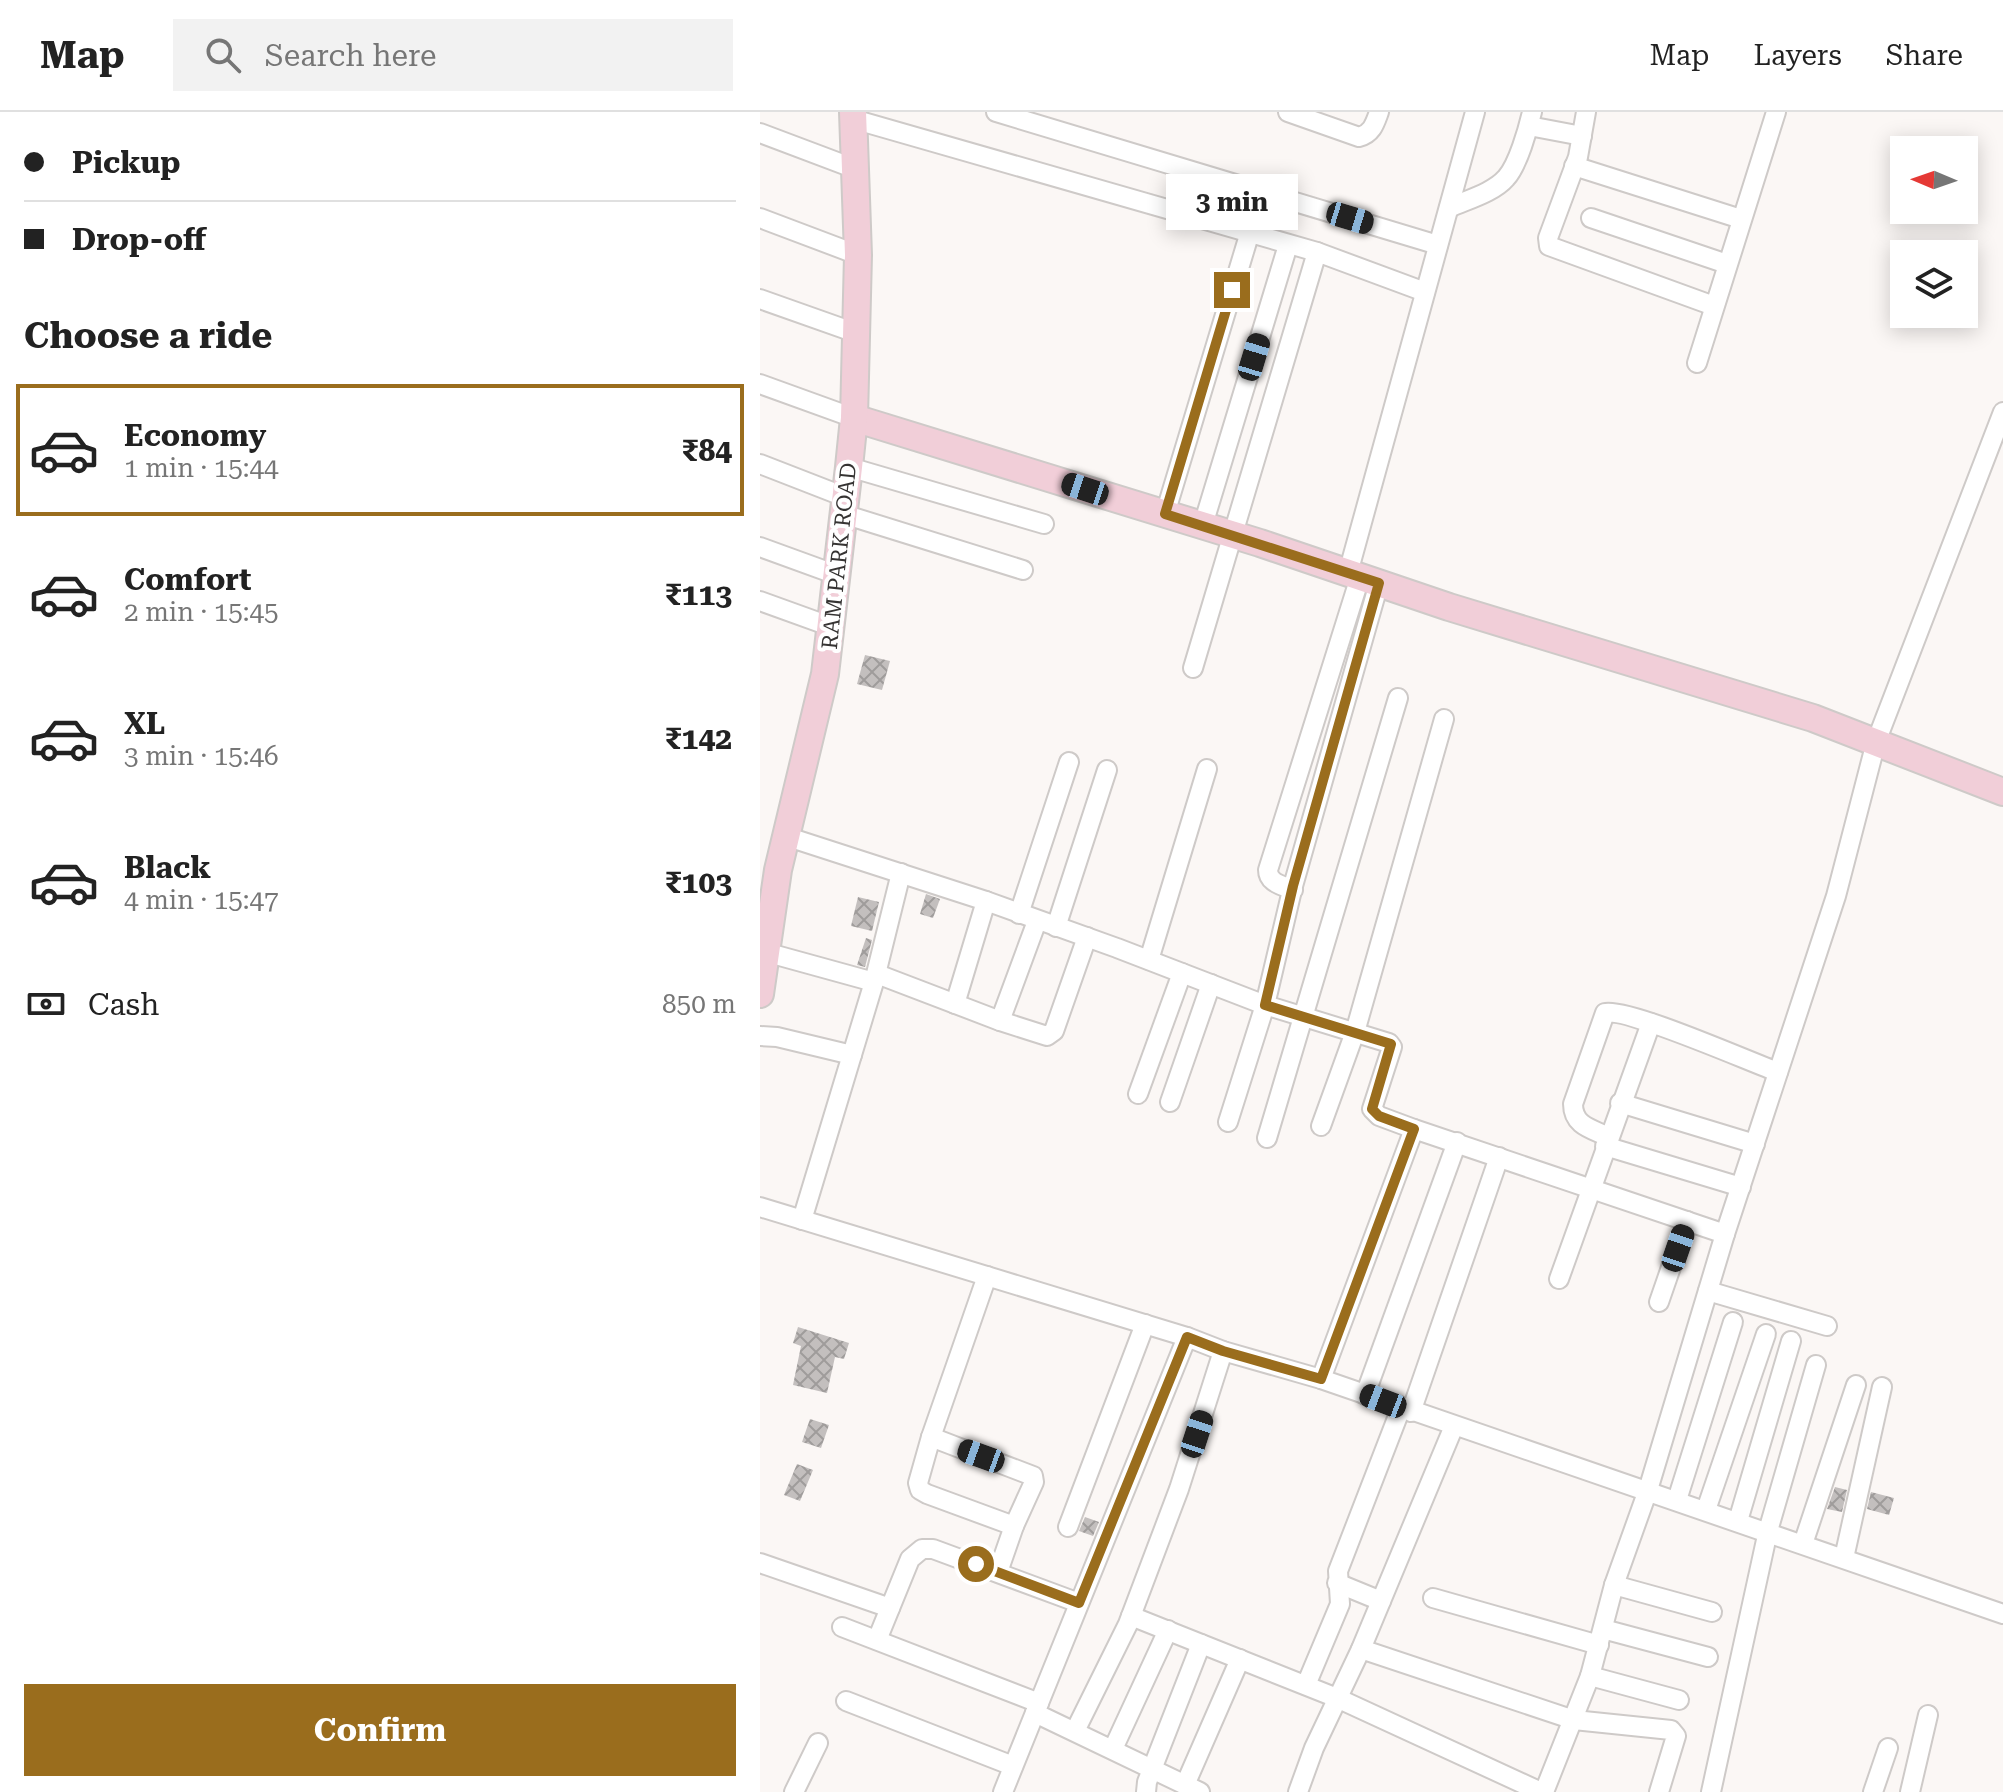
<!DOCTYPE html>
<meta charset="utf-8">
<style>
:root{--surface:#fff;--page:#f2f2f2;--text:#222;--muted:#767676;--line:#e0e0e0;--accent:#9a6d1d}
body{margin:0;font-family:"Roboto Serif",serif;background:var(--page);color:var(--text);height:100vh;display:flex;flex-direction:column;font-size:30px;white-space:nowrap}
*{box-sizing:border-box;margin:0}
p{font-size:26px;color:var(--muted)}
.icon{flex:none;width:44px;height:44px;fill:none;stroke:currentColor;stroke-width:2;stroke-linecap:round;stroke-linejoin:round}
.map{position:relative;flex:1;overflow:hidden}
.details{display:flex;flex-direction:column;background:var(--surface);width:760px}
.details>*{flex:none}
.banner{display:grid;align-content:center;height:176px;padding:0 24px;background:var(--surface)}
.needle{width:52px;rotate:272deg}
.buttons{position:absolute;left:1130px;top:24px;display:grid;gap:16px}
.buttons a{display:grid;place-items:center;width:88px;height:88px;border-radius:0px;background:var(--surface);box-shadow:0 4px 20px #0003;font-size:40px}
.end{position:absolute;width:36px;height:36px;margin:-18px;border:10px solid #9a6d1d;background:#fff;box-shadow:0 0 0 4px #fff}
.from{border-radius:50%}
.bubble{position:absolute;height:56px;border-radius:0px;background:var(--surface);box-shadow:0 4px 20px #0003;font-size:26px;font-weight:700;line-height:56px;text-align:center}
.car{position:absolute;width:24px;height:48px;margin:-24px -12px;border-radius:10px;box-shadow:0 0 6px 2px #0007;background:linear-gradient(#222 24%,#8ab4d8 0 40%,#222 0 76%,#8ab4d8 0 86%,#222 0)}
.banner b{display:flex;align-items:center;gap:28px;height:76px;font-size:30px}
.banner b+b{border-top:2px solid var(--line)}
.banner i{width:20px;height:20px;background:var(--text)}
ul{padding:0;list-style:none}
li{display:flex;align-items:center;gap:24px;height:132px;margin:0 16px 12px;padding:0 8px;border:4px solid transparent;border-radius:0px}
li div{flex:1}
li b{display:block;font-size:30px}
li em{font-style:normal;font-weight:700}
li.current{border-color:var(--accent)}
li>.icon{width:72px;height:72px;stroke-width:1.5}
h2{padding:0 24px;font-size:36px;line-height:96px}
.pay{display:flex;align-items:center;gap:20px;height:88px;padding:0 24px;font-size:30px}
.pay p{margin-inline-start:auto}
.cta{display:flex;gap:16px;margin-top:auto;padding:16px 24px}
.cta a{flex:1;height:92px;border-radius:0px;background:var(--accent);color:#fff;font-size:32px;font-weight:700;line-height:92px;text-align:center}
header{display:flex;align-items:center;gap:48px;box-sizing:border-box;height:112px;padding:0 40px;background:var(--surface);border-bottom:2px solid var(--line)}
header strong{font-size:38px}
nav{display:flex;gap:44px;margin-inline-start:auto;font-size:28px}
.search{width:560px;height:72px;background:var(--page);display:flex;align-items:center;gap:20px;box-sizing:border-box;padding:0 28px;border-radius:0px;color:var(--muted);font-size:30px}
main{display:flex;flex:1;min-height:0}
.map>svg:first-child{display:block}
.building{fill:url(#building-cross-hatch)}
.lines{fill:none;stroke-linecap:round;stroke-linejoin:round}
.street-casing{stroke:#cecac8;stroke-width:22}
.secondary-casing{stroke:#cecac8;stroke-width:30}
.street{stroke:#fff;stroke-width:18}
.secondary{stroke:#f1ced8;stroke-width:26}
.route{stroke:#9a6d1d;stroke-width:10}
.labels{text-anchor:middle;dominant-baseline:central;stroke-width:8;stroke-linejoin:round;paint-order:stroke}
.street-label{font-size:22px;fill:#363433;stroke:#fff}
</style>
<header>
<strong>Map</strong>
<div class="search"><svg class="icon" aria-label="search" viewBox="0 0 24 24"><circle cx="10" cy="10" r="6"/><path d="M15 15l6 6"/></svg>Search here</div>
<nav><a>Map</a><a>Layers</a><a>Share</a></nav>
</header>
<main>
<section class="details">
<div class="banner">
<b><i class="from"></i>Pickup</b>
<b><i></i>Drop-off</b>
</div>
<h2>Choose a ride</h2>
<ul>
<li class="current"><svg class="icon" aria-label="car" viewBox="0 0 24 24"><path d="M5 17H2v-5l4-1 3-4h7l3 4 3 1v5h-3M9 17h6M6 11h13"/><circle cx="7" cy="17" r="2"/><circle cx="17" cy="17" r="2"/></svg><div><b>Economy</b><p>1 min · 15:44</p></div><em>₹84</em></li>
<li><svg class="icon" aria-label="car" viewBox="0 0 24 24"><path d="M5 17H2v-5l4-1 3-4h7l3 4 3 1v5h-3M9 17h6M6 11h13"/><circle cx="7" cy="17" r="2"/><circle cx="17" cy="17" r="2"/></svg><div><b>Comfort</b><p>2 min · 15:45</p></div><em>₹113</em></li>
<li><svg class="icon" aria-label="car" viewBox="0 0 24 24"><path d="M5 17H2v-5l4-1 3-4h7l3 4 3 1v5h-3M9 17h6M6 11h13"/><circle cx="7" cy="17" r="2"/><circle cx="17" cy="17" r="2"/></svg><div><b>XL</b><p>3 min · 15:46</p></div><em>₹142</em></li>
<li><svg class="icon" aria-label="car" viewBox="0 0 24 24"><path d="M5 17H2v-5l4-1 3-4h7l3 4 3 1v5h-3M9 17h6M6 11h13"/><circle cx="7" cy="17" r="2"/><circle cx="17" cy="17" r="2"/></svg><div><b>Black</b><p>4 min · 15:47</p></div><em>₹103</em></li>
</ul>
<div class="pay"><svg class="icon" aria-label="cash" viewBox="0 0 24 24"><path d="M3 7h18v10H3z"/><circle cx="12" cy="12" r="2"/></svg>Cash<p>850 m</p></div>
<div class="cta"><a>Confirm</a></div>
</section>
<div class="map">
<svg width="1243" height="1680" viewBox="0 0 1243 1680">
<defs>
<pattern id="building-cross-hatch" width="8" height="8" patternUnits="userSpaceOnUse" patternTransform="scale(2)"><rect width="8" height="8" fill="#c3bfbe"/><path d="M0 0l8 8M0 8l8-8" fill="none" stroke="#9f9c9b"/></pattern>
</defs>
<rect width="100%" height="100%" fill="#fbf7f5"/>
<g class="building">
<polygon points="105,543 130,549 122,578 97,572"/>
<polygon points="166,782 180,787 173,806 160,802"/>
<polygon points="98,785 119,790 112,819 91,814"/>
<polygon points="106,826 112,828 105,855 97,853"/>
<polygon points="38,1215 89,1231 84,1247 75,1245 67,1281 33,1273 41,1234 33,1231"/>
<polygon points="50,1307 69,1313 61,1336 42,1330"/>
<polygon points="37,1352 53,1358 40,1389 24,1383"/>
<polygon points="1075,1375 1087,1378 1082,1400 1067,1397"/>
<polygon points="1111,1380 1134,1386 1129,1403 1107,1397"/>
<polygon points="325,1405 339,1410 333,1424 319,1419"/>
</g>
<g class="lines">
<defs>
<g id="street">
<polyline points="236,0 678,133"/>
<path d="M528,0L599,25C612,22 615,11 619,0"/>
<polyline points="826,0 818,45 788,126 789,134 954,194"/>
<polyline points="93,7 557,140 665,180"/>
<polyline points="769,14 822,24"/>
<polyline points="0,21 93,56"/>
<polyline points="814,54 981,107"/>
<path d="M689,96C706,88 733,81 746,66C758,53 768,17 772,0"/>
<polyline points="0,106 98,143"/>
<polyline points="831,106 967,152"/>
<polyline points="0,187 96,221"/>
<polyline points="937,251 1016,0"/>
<polyline points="0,272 94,306"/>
<polyline points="0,352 85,385"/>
<polyline points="89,355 284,412"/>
<polyline points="83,402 263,458"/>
<polyline points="405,402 502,80"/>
<polyline points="443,413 528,133"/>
<polyline points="0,435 77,463"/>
<polyline points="588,461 715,0"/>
<polyline points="0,489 72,515"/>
<polyline points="433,556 557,140"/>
<polyline points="25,724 226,789 357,836 505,893 629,931 632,935 612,997 619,1004 654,1017"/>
<path d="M533,778C522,773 508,771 508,758L600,465"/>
<polyline points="259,802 309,650"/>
<polyline points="296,815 347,658"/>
<polyline points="5,840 114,870"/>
<polyline points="389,848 447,657"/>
<polyline points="117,862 240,909 287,924 294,919 327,825"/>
<polyline points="195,892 226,789"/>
<polyline points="240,909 277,809"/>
<polyline points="0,924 17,925 92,943"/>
<polyline points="378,982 422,861"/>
<polyline points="410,990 451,872"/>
<polyline points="860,991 995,1032"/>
<polyline points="468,1010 505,893 533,774 619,471"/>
<polyline points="561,1014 595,920 684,607"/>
<path d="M849,1025C832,1017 813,1014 813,992L845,901C866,895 990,950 1018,960"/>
<polyline points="507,1026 638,586"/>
<polyline points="845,1034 981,1075"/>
<polyline points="0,1095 427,1225 463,1239 561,1267 1243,1502"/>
<polyline points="42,1108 114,870 141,761"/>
<polyline points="227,1164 171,1325 158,1371 160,1378 167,1382 254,1414 238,1460"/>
<polyline points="799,1167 891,911"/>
<polyline points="948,1179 1067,1214"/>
<polyline points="899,1190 927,1109"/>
<polyline points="561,1267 654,1017 965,1122"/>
<polyline points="605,1283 697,1030"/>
<polyline points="651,1300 739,1045"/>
<polyline points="171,1325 273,1364 274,1370 254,1414"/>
<polyline points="917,1388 973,1210"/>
<polyline points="946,1398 1006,1222"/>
<polyline points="978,1409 1031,1229"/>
<polyline points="308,1415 385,1212"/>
<polyline points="1043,1432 1096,1273"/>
<polyline points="1084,1446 1122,1275"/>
<polyline points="0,1451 130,1496"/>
<polyline points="577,1471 621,1489"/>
<polyline points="854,1473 952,1500"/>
<polyline points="673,1486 839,1533"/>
<polyline points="371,1504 577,1586 781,1680"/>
<polyline points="82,1515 279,1591"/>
<polyline points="843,1517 948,1545"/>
<polyline points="117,1528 150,1447 162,1437 173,1437 319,1491"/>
<polyline points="601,1537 814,1608 911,1618 916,1624 899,1680"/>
<polyline points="830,1564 919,1588"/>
<polyline points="546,1573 580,1492 578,1459 641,1296"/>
<polyline points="86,1589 253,1654"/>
<polyline points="275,1601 440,1680"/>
<polyline points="315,1619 368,1512 419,1377 463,1239"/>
<polyline points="353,1637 408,1518"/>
<polyline points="425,1673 480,1547"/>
<polyline points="34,1680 58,1631"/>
<polyline points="243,1680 427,1225"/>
<polyline points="386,1680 387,1670 441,1532"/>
<polyline points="538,1680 554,1636 601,1537 694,1314"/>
<polyline points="784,1680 830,1564 854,1473 888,1378 965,1122 1076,784 1116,630 1243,300"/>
<polyline points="951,1680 1008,1419 1056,1253"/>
<polyline points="1113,1680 1128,1636"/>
<polyline points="1150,1680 1168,1603"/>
</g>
<g id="secondary">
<polyline points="94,306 500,431 689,495 1053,606 1243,680"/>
<polyline points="0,882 18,758 65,562 89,355 94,306 98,143 93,0"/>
</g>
</defs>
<use href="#street" class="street-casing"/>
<use href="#secondary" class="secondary-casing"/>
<use href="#street" class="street"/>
<use href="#secondary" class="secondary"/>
</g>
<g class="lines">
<polyline class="route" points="216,1452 319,1491 427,1225 463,1239 561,1267 654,1017 619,1004 612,997 631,932 505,893 533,774 619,471 405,402 472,178"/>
</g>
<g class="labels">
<g class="street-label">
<text transform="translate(79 444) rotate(-84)">RAM PARK ROAD</text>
</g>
</g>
</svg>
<div class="buttons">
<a><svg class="needle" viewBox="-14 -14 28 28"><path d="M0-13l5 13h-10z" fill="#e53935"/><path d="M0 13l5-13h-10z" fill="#767676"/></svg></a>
<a><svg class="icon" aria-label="layers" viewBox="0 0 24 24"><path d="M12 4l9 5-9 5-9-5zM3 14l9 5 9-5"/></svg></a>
</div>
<i class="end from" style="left:216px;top:1452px"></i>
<i class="end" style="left:472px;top:178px"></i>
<div class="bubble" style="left:406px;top:62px;width:132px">3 min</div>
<i class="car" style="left:590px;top:106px;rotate:107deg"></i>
<i class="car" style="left:494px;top:245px;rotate:17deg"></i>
<i class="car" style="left:325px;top:377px;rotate:288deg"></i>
<i class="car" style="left:918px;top:1136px;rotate:19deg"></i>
<i class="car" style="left:623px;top:1289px;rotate:291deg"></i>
<i class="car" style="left:437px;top:1322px;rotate:18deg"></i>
<i class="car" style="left:221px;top:1344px;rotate:290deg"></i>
</div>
</main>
